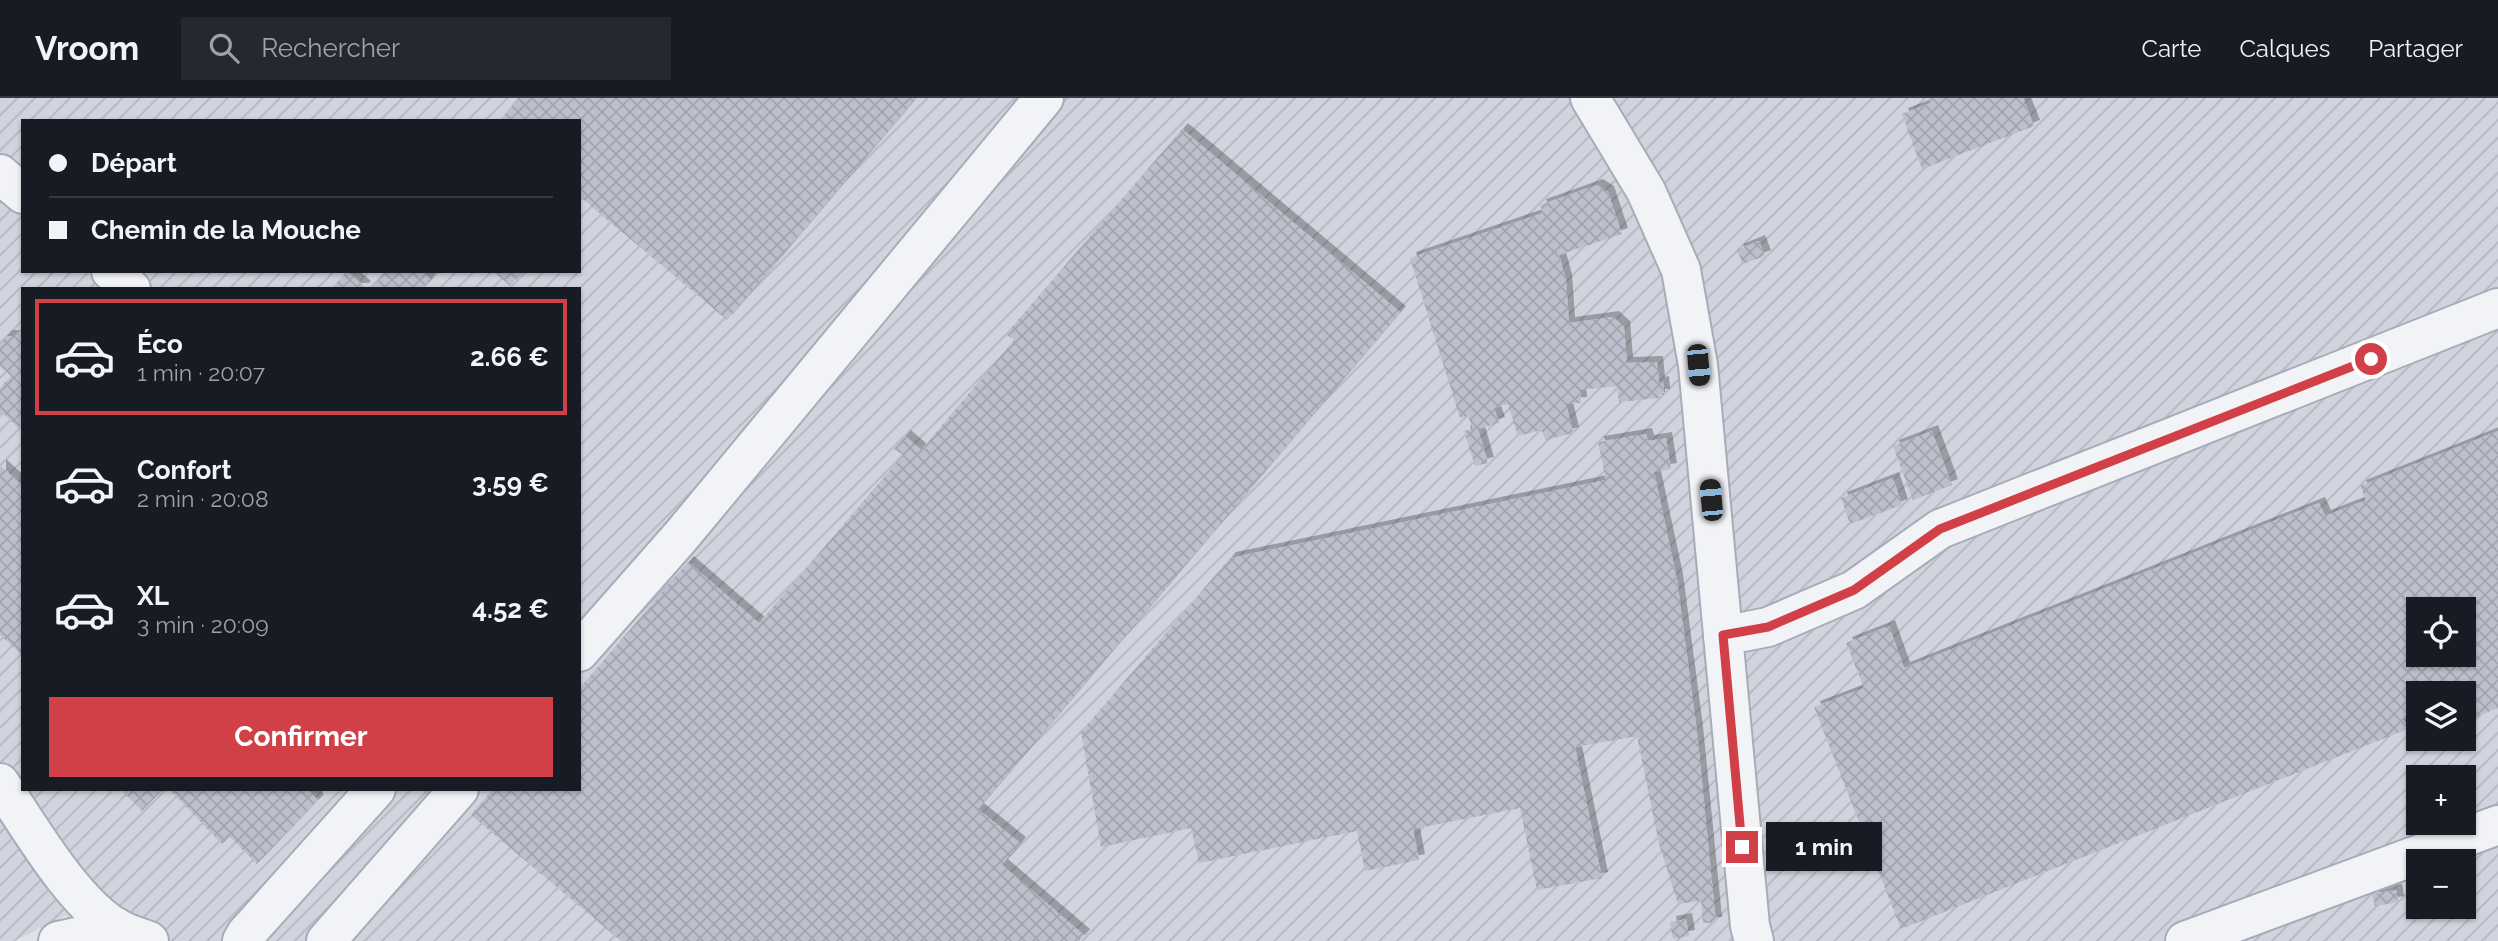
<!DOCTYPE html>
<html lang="fr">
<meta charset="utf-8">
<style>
:root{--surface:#171b24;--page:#242831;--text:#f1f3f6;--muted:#9ea1a6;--line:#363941;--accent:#d14047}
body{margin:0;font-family:Raleway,sans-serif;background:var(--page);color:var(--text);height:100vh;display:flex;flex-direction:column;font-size:26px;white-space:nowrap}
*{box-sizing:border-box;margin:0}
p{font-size:23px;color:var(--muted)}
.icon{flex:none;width:38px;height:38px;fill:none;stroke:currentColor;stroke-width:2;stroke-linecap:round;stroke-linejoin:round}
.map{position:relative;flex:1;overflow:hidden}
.side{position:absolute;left:21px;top:189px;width:560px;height:504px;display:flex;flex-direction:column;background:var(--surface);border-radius:0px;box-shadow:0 2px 5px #0004}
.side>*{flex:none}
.guide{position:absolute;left:21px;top:21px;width:560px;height:154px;border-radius:0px;box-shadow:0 2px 5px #0004;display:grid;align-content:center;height:154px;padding:0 28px;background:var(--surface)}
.buttons{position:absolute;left:2406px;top:499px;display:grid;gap:14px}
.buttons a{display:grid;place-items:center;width:70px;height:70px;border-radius:0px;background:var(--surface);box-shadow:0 2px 5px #0004;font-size:35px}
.end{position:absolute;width:32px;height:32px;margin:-16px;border:9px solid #d14047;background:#fff;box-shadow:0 0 0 4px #fff}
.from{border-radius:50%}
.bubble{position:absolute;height:49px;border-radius:0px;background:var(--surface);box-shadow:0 2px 5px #0004;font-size:23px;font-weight:700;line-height:49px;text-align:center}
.car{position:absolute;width:21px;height:42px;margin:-21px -10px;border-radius:9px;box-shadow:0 0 5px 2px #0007;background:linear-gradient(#222 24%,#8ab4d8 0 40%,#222 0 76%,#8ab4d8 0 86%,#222 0)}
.guide b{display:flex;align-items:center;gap:24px;height:66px;font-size:26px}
.guide b+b{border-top:2px solid var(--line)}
.guide i{width:18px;height:18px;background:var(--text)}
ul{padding:12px 0 0;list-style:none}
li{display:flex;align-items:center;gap:21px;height:116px;margin:0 14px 10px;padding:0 14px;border:4px solid transparent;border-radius:0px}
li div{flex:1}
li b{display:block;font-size:26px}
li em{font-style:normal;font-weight:700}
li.active{border-color:var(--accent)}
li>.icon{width:63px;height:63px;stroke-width:1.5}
.action{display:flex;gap:14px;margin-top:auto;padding:14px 28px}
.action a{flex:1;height:80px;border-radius:0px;background:var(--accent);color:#fff;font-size:28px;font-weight:700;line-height:80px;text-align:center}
header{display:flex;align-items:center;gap:42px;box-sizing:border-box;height:98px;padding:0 35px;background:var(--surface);border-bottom:2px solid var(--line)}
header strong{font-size:33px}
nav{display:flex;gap:38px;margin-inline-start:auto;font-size:24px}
.search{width:490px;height:63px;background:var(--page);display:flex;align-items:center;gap:18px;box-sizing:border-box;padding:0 24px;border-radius:0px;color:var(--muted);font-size:26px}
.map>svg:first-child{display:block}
.industrial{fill:url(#industrial-furrows);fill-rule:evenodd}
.building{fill:url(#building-cross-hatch);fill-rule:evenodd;filter:url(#shadow)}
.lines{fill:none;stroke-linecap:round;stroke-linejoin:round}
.minor-casing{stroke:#a8acb6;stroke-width:42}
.minor{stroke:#f2f3f7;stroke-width:38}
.route{stroke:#d14047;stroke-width:9}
</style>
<header>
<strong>Vroom</strong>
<div class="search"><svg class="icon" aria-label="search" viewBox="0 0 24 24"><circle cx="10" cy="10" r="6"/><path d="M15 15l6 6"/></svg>Rechercher</div>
<nav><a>Carte</a><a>Calques</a><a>Partager</a></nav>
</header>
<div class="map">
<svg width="2498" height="843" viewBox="0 0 2498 843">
<defs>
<pattern id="industrial-furrows" width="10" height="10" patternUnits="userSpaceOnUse" patternTransform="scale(1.75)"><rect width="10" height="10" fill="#d1d4de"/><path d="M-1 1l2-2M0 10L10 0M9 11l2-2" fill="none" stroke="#b3b6c0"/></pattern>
<pattern id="building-cross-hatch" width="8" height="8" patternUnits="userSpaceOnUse" patternTransform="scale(1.75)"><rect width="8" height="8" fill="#bcc0cc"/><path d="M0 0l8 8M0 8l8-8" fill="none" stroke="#a2a5b0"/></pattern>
<filter id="shadow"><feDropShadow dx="6" dy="-6" stdDeviation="0" flood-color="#0004"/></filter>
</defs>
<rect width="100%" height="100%" fill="#dfe2e9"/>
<path class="industrial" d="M0,0H2498V843H81L66,817L15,843H0ZM23,23H579V173H23ZM23,191H579V691H23ZM2418,511H2464V556H2418ZM2418,595H2464V640H2418ZM2418,679H2464V724H2418ZM2418,763H2464V808H2418Z"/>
<g class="building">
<polygon points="518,0 916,0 727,222 579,98 579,23 499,23"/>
<polygon points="1929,0 2023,0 2034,28 1922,71 1902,16 1931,5"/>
<polygon points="1182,31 1400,214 978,711 1020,745 1002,767 1084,837 1079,843 621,843 471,717 493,691 579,691 579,591 688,464 759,525 903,357 894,351 905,338 921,352 1014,242 1006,236"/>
<polygon points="1597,87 1608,94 1622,136 1559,157 1566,182 1569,225 1613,219 1624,229 1627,265 1657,264 1659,285 1663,284 1664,297 1659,297 1659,300 1619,304 1617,288 1580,292 1581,305 1566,306 1573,335 1546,342 1541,332 1518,338 1508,306 1494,310 1499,325 1478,331 1488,365 1475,368 1464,333 1473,331 1468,318 1460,320 1410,160 1543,115 1540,107"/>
<polygon points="1759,143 1765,158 1743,166 1737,152"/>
<polygon points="347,173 365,189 363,191 331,191"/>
<polygon points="386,173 421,173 430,181 422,191 371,191"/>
<polygon points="493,173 522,173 510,188"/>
<polygon points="23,229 23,325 18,330 4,316 0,320 0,290 11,278 0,268 0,245 7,238 14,238"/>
<polygon points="1932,333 1952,387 1913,402 1893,348"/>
<path d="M2498,333V610L2464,624V595H2418V614L2403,620L2408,631L1901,831L1814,609L1864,590L1846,545L1889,528L1904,570L2319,405L2325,418L2366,402L2360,388ZM2418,511H2464V556H2418Z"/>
<polygon points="1646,336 1648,343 1666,340 1671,371 1654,374 1677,482 1697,634 1716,825 1703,825 1701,803 1678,806 1659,746 1637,638 1575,649 1602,780 1537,792 1520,710 1413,731 1419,762 1365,773 1357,733 1199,765 1191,730 1101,749 1081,634 1230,460 1606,382 1598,344"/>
<polygon points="0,367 23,388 23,558 0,537"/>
<polygon points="1893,380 1902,407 1850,426 1841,400"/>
<polygon points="120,691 163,691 142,713"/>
<polygon points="169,691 307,691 318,702 257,766 230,739 222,746"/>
<polygon points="2396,792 2398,804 2375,808 2372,796"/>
<polygon points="1686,821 1689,838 1673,841 1670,824"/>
</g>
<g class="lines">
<defs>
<g id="minor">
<polyline points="1590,0 1646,93 1681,172 1698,267 1750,828 1754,843"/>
<polyline points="0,76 23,96"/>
<polyline points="111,173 131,191"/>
<polyline points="1723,538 1768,529 1854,492 1940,431 2498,210"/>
<polyline points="579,554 682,437 1044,0"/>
<path d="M0,685C29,728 74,807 119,831C128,836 139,839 149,843"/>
<polyline points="58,843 117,830"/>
<polyline points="242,843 246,836 376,691"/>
<polyline points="326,843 459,691"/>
<polyline points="2185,843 2498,727"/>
</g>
</defs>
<use href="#minor" class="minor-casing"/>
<use href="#minor" class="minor"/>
</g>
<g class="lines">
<polyline class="route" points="1742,749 1723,537 1768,529 1854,492 1940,431 2371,261"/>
</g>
</svg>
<div class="buttons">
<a><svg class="icon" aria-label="locate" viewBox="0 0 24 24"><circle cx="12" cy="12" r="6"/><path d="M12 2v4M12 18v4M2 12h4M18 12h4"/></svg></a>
<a><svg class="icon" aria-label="layers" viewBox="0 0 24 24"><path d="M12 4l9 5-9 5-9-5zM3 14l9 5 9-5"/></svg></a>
<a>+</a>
<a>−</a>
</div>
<i class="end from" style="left:2371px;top:261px"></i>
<i class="end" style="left:1742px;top:749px"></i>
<div class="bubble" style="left:1766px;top:724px;width:116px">1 min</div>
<i class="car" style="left:1698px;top:267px;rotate:175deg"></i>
<i class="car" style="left:1711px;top:402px;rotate:355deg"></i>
<div class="guide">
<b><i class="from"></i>Départ</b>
<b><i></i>Chemin de la Mouche</b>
</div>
<section class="side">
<ul>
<li class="active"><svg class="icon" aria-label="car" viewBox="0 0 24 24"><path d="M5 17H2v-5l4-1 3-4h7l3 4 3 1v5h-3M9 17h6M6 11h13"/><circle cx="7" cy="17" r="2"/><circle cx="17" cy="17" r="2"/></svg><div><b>Éco</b><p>1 min · 20:07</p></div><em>2.66 €</em></li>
<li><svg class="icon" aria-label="car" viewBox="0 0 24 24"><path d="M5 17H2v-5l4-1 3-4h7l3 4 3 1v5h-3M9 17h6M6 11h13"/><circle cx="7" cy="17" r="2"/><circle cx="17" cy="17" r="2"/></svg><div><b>Confort</b><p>2 min · 20:08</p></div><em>3.59 €</em></li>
<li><svg class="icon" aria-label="car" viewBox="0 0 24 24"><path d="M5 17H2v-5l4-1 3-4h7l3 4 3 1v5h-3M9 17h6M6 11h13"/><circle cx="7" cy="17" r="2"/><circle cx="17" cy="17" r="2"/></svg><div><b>XL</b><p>3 min · 20:09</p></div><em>4.52 €</em></li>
</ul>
<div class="action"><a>Confirmer</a></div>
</section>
</div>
